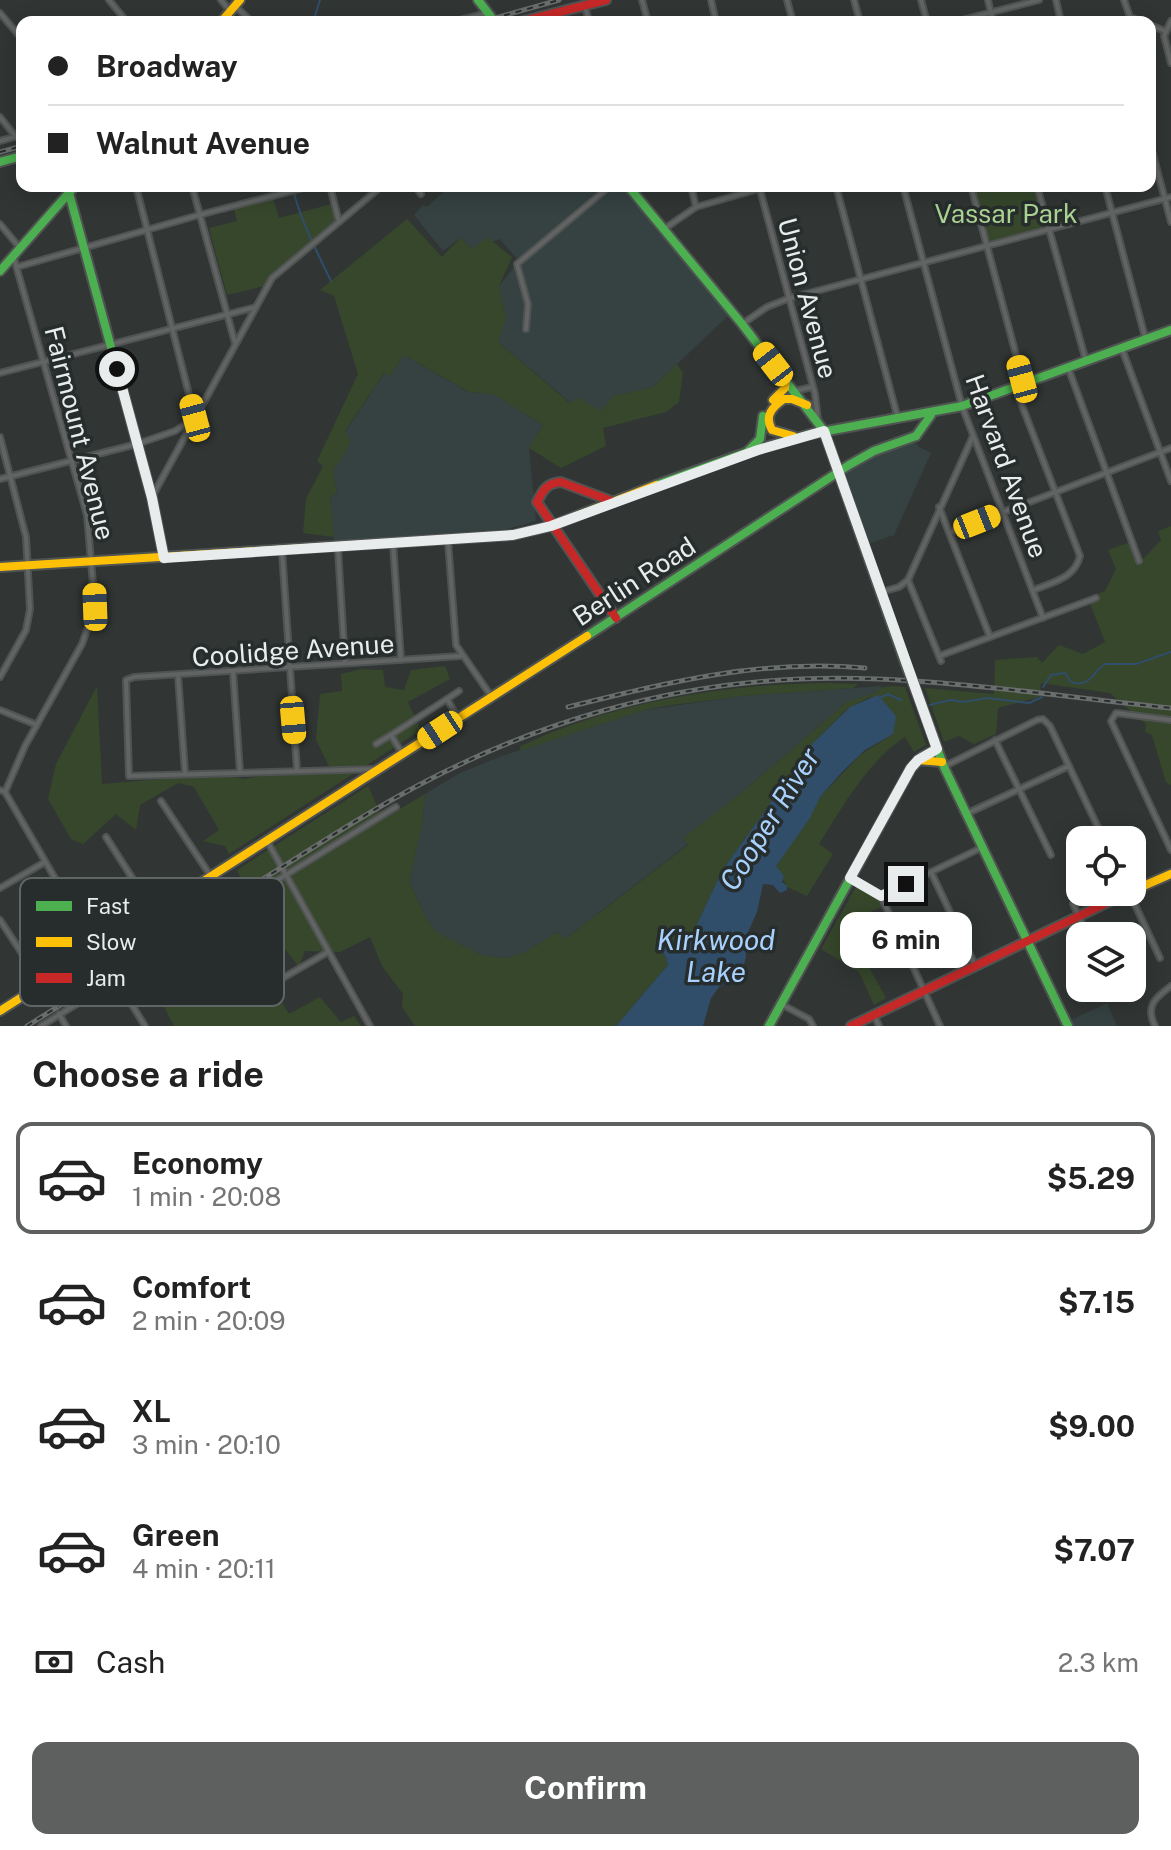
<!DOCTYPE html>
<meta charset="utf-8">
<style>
:root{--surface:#fff;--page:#f6f6f6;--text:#222;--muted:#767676;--line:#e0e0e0;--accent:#5e6060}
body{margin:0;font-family:"Public Sans",sans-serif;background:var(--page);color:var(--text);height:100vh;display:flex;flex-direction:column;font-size:30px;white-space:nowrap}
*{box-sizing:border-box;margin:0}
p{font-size:26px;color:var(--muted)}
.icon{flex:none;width:44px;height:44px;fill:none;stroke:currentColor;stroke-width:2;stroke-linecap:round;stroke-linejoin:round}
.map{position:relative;height:1026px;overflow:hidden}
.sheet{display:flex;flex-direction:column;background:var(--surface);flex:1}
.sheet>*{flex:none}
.banner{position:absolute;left:16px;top:16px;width:1140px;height:176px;border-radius:16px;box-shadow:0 4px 20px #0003;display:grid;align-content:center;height:176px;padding:0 32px;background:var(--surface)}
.tools{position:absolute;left:1066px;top:826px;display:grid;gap:16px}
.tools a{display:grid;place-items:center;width:80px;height:80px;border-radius:16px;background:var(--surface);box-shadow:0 4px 20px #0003;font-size:40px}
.end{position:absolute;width:36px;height:36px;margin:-18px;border:10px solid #e8ecec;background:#111;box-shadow:0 0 0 4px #111}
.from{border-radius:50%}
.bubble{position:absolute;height:56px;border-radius:16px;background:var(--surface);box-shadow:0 4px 20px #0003;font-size:26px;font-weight:700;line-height:56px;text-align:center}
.car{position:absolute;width:24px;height:48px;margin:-24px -12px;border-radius:10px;box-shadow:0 0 6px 2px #0007;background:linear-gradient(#f5c518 24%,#345 0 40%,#f5c518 0 76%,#345 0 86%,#f5c518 0)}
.banner b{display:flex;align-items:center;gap:28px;height:76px;font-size:30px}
.banner b+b{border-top:2px solid var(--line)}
.banner i{width:20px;height:20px;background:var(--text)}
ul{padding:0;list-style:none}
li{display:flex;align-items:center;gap:24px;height:112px;margin:0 16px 12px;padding:0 16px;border:4px solid transparent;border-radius:16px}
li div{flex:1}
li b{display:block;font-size:30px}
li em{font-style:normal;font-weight:700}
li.on{border-color:var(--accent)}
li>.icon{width:72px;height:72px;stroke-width:1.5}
h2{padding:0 32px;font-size:36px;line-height:96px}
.pay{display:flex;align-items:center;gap:20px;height:88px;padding:0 32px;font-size:30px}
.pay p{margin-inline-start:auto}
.primary-button{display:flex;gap:16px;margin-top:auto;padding:16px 32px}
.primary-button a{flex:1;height:92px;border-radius:16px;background:var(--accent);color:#fff;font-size:32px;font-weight:700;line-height:92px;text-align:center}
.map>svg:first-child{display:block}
.built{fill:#354241}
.green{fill:#36472c}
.water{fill:#304d6a}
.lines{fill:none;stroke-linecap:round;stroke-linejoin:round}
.stream{stroke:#304d6a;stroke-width:2}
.street-casing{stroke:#4f5352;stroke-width:8}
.fast-casing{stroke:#4f5352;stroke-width:12}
.slow-casing{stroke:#4f5352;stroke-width:12}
.jam-casing{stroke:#4f5352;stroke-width:12}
.street{stroke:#626464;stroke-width:4}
.fast{stroke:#4caf50;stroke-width:8}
.slow{stroke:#ffc107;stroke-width:8}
.jam{stroke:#c62828;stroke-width:8}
.rail-casing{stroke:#696d6c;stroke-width:5}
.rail{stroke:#262d2c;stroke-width:2;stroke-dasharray:6;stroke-linecap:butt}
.fast-bridge-casing{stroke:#4f5352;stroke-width:12;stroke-linecap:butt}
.fast-bridge{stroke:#4caf50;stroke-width:8}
.route{stroke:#e8ecec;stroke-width:10}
.labels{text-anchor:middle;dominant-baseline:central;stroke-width:7;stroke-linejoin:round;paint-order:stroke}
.park-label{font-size:26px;fill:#abd293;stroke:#262d2c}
.street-label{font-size:26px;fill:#e8ecec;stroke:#262d2c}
.water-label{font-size:28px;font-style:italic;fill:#a8d1fd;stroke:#262d2c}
.key{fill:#262d2c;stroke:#606666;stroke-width:2}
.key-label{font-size:22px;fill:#e8ecec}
</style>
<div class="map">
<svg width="1171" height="1026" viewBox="0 0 1171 1026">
<rect width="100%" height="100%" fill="#313635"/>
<g class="built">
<polygon points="450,186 603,186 517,259 500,239 473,249 460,238 443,251 414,215 423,205 427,207"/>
<polygon points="610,186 628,186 732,312 653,387 613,396 601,412 579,398 571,403 498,342 506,318 499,286 519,261"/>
<polygon points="404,355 468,392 493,394 543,425 529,448 536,521 507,529 334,541 330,497 337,493 333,471 350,443 345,432 385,372 391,375"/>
<polygon points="912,438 919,447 931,453 894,535 865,545 839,472"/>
<polygon points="882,686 877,692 847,702 740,794 684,838 688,844 565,939 557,932 526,952 508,958 484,956 436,932 426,918 409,881 422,826 425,794 460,773 502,756 645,710 742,696"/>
<polygon points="1107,1003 1117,1026 1068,1026 1066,1022"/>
</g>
<g class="green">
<polygon points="971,186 1037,186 1049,230 987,246"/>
<polygon points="273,198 279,218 332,204 336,221 273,272 264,286 227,295 209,228 237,221 234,209"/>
<polygon points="407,219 442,257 460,238 473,249 487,237 512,257 499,286 506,318 498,342 570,403 579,398 601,411 613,396 653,387 677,364 683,373 679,402 666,412 603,428 606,446 561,468 529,448 543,425 493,394 469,392 404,355 390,376 384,373 345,431 351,443 333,471 337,493 330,497 334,537 303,533 306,499 323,466 317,461 358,374 334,296 320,290"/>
<polygon points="1171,526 1171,785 1166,782 1152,735 1145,732 1146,724 1110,693 1041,683 1039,697 998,708 996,734 974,744 959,736 944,742 925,688 994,694 995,660 1037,657 1042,663 1059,645 1083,654 1105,642 1088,598 1105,591 1116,569 1108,550 1131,542 1143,559 1161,540 1158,531"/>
<polygon points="445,666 450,679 408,702 421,730 229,854 225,846 203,841 219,830 194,787 178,783 140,805 136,830 116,814 83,844 71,839 48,799 56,764 97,686 102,784 219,774 244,779 290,771 330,768 316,740 320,694 342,691 341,674 362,669 383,670 385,687 404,690 411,670"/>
<path d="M830,683L858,684L853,688L742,696L665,706L645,710L519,751L521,746C616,701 726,684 830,683Z"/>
<path d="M892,686L905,687L926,745L914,752L905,737C868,761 843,806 819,844L833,854L807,896L787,887L776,866L820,797L860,755L893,734L870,697L847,709L813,743L722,871L690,939L686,942L657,940L656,944L666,957L668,965L616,1026H415L402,1007L403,994L382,966L370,937L340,952L305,951L299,967L285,949L273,956L285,975L269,982L289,1014L320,997L341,1022L354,1016L361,1026H174L145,970L168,969L175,997L191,1003L212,988L190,946L261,904L244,885L237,870L368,786L383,819L425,794L422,826L409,881L426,918L436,932L484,956L508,958L526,952L557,932L565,939L688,845L683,838L740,794L847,702L877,692L879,688Z"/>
<polygon points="858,883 879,895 885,906 857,917 878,962 869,967 886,998 874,1005 859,972 821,949"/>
</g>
<polygon class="water" points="878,695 896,716 893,734 865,750 842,772 820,797 810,818 776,866 784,876 782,882 787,886 787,890 780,893 773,885 763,884 757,912 745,939 746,957 743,968 737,977 719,987 711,998 703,1026 616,1026 668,965 666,957 656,944 657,940 686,942 690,939 722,871 813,743 850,707"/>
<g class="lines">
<g class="stream">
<polyline points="313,22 320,0"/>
<path d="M292,186C300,219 316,250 331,281"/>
<path d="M1043,687L1051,675L1065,673L1071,682C1090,688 1092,673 1105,664H1136L1171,652"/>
<polyline points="877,699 888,694 901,700"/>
<polyline points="930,705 950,700 963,702 987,698 1029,703 1042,697"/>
</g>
<defs>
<g id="street">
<polyline points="109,0 127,22"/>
<polyline points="221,0 230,11"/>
<polyline points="642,0 648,22"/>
<polyline points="711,0 716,22"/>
<polyline points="787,0 793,22"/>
<polyline points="854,0 860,22"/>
<polyline points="921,0 927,22"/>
<polyline points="988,0 993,22"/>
<polyline points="1056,0 1061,22"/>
<polyline points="1124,0 1130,17 1142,22"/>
<polyline points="235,6 252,22"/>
<polyline points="585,6 589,22"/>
<polyline points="0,13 22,39"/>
<polyline points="1171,21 1164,36 1171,63"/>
<polyline points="452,22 488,13"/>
<polyline points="954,22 1039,0"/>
<polyline points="1150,25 1165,31"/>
<polyline points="0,117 16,137"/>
<polyline points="0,141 22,135"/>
<polyline points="1150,143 1171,222"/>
<polyline points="192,186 235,343"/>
<polyline points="330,186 339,222"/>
<polyline points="415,186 421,194"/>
<polyline points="691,186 696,207"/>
<polyline points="759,186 815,394 818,420"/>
<polyline points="836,186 898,419"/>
<polyline points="903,186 962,406 1043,618"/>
<polyline points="971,186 1023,381"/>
<polyline points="1037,186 1086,361"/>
<polyline points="1105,186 1145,337"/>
<polyline points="0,224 20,248"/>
<polyline points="664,229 696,207 769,186"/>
<polyline points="17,267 199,215 311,186"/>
<polyline points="742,324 767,307 790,298 1171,197"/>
<polyline points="526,329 528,304 517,264 610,186"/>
<polyline points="1122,349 1171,481"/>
<polyline points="1069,370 1139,561"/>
<polyline points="0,373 256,307"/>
<path d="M1016,390L1080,556C1075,578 1053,582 1034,590"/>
<polyline points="795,391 812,387"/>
<polyline points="0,437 26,537 30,609 26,630 0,677"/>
<polyline points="0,479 137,444 175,431 195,418 136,186"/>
<polyline points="153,495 272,278 382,186"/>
<polyline points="939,507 990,637"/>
<polyline points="951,532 1171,448"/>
<polyline points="448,541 456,645 491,696"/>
<polyline points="393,544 401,660"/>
<polyline points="338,549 345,663"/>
<polyline points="282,551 297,770"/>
<polyline points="908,580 941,661"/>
<polyline points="881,592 899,587 908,580 973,436"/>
<polyline points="939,656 1096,598"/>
<polyline points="233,672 240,772"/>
<polyline points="178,675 185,773"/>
<polyline points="447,699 459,691"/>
<polyline points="0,710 37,725"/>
<polyline points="1171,720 1116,713 1111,721 1171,850"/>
<polyline points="995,740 1051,855"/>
<polyline points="376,744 391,735"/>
<polyline points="402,753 391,735 447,699 458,718"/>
<polyline points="945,766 1037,720 1043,719 1050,726 1104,840"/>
<polyline points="378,769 129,776 126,680 134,677 461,656"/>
<polyline points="0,790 5,792 96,949"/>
<polyline points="5,792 25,746 82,644 95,607 87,515 13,255"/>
<polyline points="161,801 210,875"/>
<polyline points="968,813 1069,766"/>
<polyline points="106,837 154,912"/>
<polyline points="266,839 370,1026"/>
<polyline points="931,872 975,965"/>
<polyline points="851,879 881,896 940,1026"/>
<polyline points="0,888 45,862"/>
<polyline points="1129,892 1160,958"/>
<polyline points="881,896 983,847"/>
<polyline points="1073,904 1088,936"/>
<polyline points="0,920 42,984"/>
<polyline points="116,979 145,1026"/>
<polyline points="276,982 328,952"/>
<polyline points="781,1004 809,1019 813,1026"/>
<polyline points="59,1014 66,1026"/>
<polyline points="874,1015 879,1026"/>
<polyline points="41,1026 396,807"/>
<path d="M1155,1026C1145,1006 1155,998 1171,986"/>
</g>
<g id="fast">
<polyline points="478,0 495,22"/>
<polyline points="0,162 22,156"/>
<polyline points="628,186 742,324 824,431 905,662"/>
<polyline points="69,193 152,498 164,558"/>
<polyline points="0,271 75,186"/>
<polyline points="916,436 931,415"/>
<polyline points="748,451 760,439 763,416"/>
<polyline points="656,485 745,453 811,434 962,406 1171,330"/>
<polyline points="587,636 849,465 874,451 916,436"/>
<polyline points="917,693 944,767 1068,1026"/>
<polyline points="769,1026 911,768 922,757 937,749"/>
</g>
<g id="slow">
<polyline points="221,22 240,0"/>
<polyline points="773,400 785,388 786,379"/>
<path d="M793,436L772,430C764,416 772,407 784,399H792L807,405"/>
<polyline points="0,567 513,535 551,526 656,485"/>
<polyline points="918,760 942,762"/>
<polyline points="1132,891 1171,874"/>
<polyline points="0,1011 587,636"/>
</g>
<g id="jam">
<polyline points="520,22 606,0"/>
<polyline points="537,502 616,618"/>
<path d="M537,502C543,490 547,483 561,482L614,502"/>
<polyline points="851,1026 1129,892"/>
</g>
</defs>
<use href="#street" class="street-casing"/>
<use href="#fast" class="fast-casing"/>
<use href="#slow" class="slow-casing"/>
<use href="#jam" class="jam-casing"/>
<use href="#street" class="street"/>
<use href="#fast" class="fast"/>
<use href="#slow" class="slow"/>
<use href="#jam" class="jam"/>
<defs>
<g id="rail">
<polyline points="481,22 559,0"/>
<polyline points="0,152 22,146"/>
<path d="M568,707C669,682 760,659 865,668"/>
<path d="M27,1026C104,978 181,930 258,882C310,850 362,815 417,786C535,723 667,684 801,679C922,674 1051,696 1171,708"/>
</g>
</defs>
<use href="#rail" class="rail-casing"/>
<use href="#rail" class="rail"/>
<defs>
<polyline id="fast-bridge" points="905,662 917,693"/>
</defs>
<use href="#fast-bridge" class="fast-bridge-casing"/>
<use href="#fast-bridge" class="fast-bridge"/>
</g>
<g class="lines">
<polyline class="route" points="117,369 152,498 164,558 513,535 551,526 758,450 824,431 937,749 918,760 911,768 850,878 881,896 906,884"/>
</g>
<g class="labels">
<g class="park-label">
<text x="1006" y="213">Vassar Park</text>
</g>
<g class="street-label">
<text transform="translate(808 298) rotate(75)">Union Avenue</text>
<text transform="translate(80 433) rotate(76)">Fairmount Avenue</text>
<text transform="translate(1007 466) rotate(70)">Harvard Avenue</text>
<text transform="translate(634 581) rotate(-33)">Berlin Road</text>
<text transform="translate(293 650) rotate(-4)">Coolidge Avenue</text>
</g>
<g class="water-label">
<text transform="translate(769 819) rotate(-58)">Cooper River</text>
<text x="716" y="939">Kirkwood<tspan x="716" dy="32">Lake</tspan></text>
</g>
</g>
<rect x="20" y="878" width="264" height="128" rx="12" class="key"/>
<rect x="36" y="901" width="36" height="10" fill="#4caf50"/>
<rect x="36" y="937" width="36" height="10" fill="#ffc107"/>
<rect x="36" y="973" width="36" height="10" fill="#c62828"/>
<g class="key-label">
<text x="86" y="914">Fast</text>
<text x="86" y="950">Slow</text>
<text x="86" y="986">Jam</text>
</g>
</svg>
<div class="tools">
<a><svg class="icon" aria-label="locate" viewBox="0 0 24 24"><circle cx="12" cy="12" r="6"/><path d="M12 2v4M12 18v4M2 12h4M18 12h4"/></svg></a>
<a><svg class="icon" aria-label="layers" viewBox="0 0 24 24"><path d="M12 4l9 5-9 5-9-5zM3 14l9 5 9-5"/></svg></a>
</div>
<i class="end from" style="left:117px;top:369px"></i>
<i class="end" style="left:906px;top:884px"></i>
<div class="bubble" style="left:840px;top:912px;width:132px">6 min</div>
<i class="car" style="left:773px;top:364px;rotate:322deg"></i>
<i class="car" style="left:1022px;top:379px;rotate:345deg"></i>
<i class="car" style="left:195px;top:418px;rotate:345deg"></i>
<i class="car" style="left:977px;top:522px;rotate:68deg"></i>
<i class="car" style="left:95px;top:607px;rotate:358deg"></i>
<i class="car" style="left:293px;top:720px;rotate:175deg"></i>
<i class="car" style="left:440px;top:730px;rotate:237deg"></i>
<div class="banner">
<b><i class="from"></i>Broadway</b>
<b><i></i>Walnut Avenue</b>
</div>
</div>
<section class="sheet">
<h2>Choose a ride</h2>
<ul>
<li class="on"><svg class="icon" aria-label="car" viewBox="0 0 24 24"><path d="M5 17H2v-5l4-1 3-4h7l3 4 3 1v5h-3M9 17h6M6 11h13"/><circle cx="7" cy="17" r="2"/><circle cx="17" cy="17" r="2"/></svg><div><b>Economy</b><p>1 min · 20:08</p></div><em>$5.29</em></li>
<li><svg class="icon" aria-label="car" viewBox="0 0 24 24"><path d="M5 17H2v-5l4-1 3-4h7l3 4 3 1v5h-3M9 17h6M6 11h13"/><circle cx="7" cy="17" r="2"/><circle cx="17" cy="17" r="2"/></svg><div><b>Comfort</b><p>2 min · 20:09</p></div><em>$7.15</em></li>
<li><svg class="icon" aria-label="car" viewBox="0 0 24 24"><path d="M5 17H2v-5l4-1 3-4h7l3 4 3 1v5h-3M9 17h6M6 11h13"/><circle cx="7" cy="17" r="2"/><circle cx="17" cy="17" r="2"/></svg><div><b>XL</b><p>3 min · 20:10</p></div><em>$9.00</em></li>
<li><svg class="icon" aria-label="car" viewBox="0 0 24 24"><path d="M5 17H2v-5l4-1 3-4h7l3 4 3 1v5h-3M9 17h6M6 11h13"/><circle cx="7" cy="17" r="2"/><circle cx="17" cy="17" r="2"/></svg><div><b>Green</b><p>4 min · 20:11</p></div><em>$7.07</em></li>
</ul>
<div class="pay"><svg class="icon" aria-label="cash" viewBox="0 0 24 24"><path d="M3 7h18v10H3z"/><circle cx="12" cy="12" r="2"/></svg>Cash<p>2.3 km</p></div>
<div class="primary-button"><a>Confirm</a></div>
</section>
